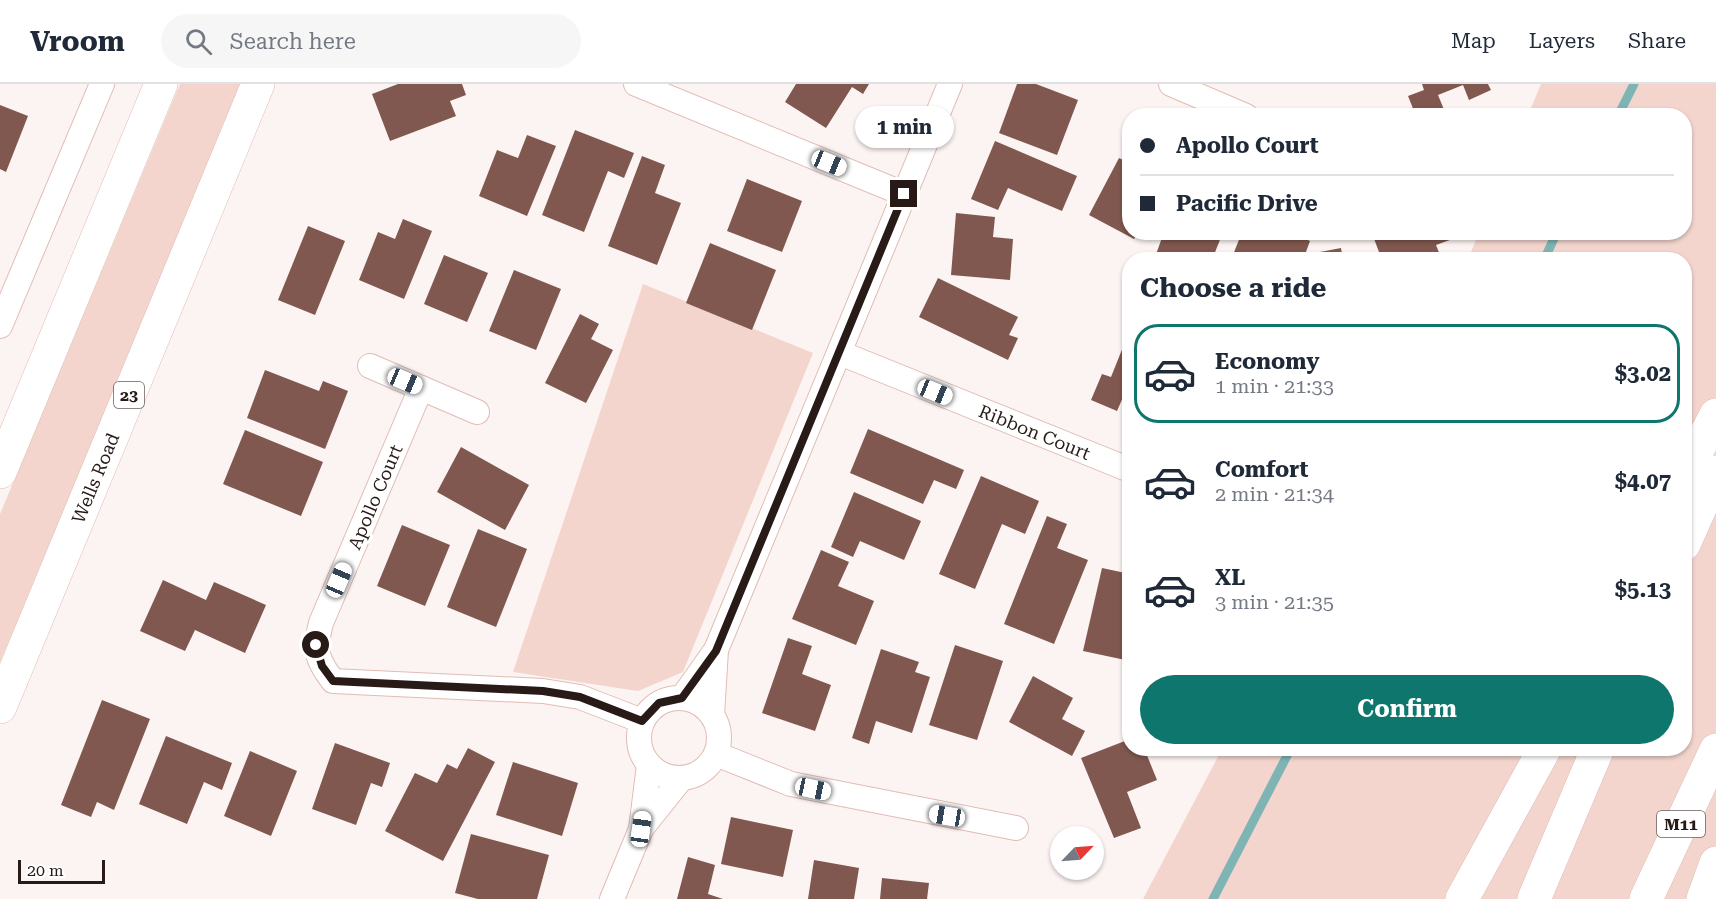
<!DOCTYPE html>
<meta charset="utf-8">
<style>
:root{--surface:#fff;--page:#f6f6f7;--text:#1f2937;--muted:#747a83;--line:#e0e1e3;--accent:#0f766e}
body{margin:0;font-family:"Roboto Serif",serif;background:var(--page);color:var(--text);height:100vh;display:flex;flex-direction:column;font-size:22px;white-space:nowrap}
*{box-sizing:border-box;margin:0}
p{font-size:20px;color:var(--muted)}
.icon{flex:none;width:33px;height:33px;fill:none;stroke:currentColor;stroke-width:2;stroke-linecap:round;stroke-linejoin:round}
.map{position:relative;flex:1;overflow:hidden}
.details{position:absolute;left:1122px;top:168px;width:570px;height:504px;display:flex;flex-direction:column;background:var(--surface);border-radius:24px;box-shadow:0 2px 4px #0004}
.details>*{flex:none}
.top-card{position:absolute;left:1122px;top:24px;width:570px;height:132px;border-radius:24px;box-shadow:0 2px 4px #0004;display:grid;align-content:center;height:132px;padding:0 18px;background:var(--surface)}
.needle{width:39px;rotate:65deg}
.controls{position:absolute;left:1050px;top:742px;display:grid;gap:12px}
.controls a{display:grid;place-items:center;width:54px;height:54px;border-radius:50%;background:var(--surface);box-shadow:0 2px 4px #0004;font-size:30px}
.scale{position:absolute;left:18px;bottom:15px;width:87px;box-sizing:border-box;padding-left:6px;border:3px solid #271a17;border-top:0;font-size:16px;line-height:21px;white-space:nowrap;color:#271a17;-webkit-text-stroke:4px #fff;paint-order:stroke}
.end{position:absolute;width:27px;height:27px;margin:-14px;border:8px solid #271a17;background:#fff;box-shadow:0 0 0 3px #fff}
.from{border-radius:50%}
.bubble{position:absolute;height:42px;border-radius:21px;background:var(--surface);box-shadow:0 2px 4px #0004;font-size:20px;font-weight:700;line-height:42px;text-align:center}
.car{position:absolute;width:18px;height:36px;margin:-18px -9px;border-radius:8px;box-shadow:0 0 4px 2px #0007;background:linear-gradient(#fff 24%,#345 0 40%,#fff 0 76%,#345 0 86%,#fff 0)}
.top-card b{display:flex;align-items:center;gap:21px;height:57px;font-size:22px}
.top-card b+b{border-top:2px solid var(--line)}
.top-card i{width:15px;height:15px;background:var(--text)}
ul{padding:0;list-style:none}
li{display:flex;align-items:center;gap:18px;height:99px;margin:0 12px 9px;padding:0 6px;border:3px solid transparent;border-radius:24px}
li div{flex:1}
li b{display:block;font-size:22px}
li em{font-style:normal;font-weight:700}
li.active{border-color:var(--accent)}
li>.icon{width:54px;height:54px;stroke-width:1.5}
h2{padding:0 18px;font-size:27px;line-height:72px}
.button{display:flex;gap:12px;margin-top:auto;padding:12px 18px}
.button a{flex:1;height:69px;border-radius:36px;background:var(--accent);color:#fff;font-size:24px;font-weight:700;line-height:69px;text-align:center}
header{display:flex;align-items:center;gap:36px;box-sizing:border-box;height:84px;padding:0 30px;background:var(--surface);border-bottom:2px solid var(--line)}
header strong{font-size:28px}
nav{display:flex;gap:33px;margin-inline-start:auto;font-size:21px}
.search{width:420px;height:54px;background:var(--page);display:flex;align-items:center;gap:15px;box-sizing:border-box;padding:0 21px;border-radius:33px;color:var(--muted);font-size:22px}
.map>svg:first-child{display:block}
.green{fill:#f3d5cd}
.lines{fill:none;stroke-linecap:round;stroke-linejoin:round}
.stream{stroke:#7fb4b5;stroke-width:9}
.building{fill:#80584f}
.street-casing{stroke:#e1bcb3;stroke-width:26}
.primary-casing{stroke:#e1bcb3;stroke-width:34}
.highway-casing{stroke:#e1bcb3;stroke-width:34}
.street{stroke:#fff;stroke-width:24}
.primary{stroke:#fff;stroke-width:33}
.highway{stroke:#fff;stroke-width:33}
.route{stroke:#271a17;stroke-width:8}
.labels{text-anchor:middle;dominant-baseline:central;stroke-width:6;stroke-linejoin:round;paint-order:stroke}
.shield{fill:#fff;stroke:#685f5d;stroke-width:1.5}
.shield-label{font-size:16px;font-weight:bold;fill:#271a17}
.street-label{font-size:18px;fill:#271a17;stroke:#fff}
</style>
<header>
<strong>Vroom</strong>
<div class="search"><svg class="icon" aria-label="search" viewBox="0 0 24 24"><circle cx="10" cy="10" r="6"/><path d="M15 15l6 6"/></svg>Search here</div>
<nav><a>Map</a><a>Layers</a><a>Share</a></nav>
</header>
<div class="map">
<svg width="1716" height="815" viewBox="0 0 1716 815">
<rect width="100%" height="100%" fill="#fcf4f2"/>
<g class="green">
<polygon points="180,0 242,0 0,578 0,430"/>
<polygon points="1541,0 1716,0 1716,815 1143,815 1222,665 1684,664 1684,176 1468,175 1479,149 1684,148 1684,32 1528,31"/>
<polygon points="643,200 813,269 683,588 638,607 513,588"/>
</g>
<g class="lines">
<g class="stream">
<polyline points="1618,32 1634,0"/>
<polyline points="1544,176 1557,148"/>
<polyline points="1213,815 1291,664"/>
</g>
</g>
<g class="building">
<polygon points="398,0 462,0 466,11 450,17 456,32 390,57 372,10"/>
<polygon points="796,0 869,0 863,10 852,3 826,44 785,18"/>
<polygon points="1017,0 1036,0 1078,16 1057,71 999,49"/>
<polygon points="1422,0 1488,0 1491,6 1469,16 1463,1 1438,11 1445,28 1436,32 1416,32 1408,12 1424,6"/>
<polygon points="0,21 28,32 6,88 0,85"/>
<polygon points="575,46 634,69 624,94 608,87 584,148 542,131"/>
<polygon points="527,51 556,62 527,132 479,112 497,66 518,74"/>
<polygon points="995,57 1077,92 1062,127 1008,104 998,126 971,115"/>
<polygon points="642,72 665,81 655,109 681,119 657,181 608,162"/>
<polygon points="1119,74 1130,79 1130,148 1138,148 1134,155 1089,131"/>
<polygon points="747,95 802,117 782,168 727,147"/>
<polygon points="956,129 995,133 993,153 1013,155 1010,196 951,191"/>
<polygon points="403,135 432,147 404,215 359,196 378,148 395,155"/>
<polygon points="308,142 345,157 315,231 278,216"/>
<polygon points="1164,148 1223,148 1212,176 1154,176"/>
<polygon points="1242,148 1290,148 1310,157 1303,176 1231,176"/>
<polygon points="1381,148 1469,148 1469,149 1436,161 1442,176 1382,176 1373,152"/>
<polygon points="710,159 776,186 752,246 686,219"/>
<polygon points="1341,164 1343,176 1321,176 1320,168"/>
<polygon points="444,171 488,189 467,238 424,220"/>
<polygon points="514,186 561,205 536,266 489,247"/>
<polygon points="938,194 1018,233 1009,251 1018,254 1008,276 919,233"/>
<polygon points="580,230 599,240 591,255 613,266 586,319 545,299"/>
<polygon points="1129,248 1130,305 1127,304 1117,327 1091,316 1102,290 1111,293"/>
<polygon points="265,286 319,307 323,297 348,307 325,365 247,334"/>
<polygon points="868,345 964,386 956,405 934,396 923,420 850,389"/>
<polygon points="245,346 323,378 301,432 223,400"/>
<polygon points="461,363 529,401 505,446 437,408"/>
<polygon points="981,392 1039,417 1025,450 1002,440 975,505 939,490"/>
<polygon points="854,408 921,437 904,476 860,457 853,473 831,463"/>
<polygon points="1047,432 1067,440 1057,464 1088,476 1054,560 1004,540"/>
<polygon points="402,441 450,461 425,522 377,502"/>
<polygon points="478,445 527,465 496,543 447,523"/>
<polygon points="821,466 849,478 838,502 874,517 856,561 792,535"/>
<polygon points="1102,484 1130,490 1130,577 1083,567"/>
<polygon points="163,496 206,516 214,498 266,521 245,569 195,546 185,567 140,547"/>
<polygon points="788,554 812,562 802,590 831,601 815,647 762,629"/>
<polygon points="955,561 1003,577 977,656 929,641"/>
<polygon points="881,565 919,578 915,588 930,593 912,649 876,637 869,660 852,654"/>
<polygon points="1033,592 1073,614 1062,635 1085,647 1072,672 1009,638"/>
<polygon points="102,616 150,635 114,726 97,718 91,733 61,721"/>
<polygon points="166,652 232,679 222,706 204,698 187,740 139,720"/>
<polygon points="1130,655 1130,664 1144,664 1157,696 1127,708 1141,744 1114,754 1081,674"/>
<polygon points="335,659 390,679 382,703 371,699 356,741 312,725"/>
<polygon points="468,664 495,678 443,777 385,747 415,689 437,699 447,680 457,685"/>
<polygon points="250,667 297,687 271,752 224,732"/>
<polygon points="513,678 578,699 562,752 496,731"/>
<polygon points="731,733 793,746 783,793 721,780"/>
<polygon points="471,750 549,771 537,815 478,815 455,809"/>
<polygon points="688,773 715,781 708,810 723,815 677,815"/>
<polygon points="814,776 859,784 854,815 808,815"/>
<polygon points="882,794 929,799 927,815 880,815"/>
</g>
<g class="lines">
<defs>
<g id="street">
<polyline points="636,0 904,110"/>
<polyline points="1171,0 1246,32"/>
<polyline points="0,242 102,0"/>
<path id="s1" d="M840,269L1130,386"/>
<polyline points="370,282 477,328"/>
<path d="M421,304L321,539C314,566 316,575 333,597L543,607L580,613L642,637"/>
<circle cx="679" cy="654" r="40"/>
<polyline points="682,614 716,566 950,0"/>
<polyline points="712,631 716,566"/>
<polyline points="716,670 791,700 1016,744"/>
<polyline points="641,745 681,695"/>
<polyline points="612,815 641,745 649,681"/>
</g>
<g id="primary">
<polyline points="0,388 161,0"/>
<path id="s2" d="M0,623L258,0"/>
</g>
<g id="highway">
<polyline points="1684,392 1716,331"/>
<polyline points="1684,460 1716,388"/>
<polyline points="1462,815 1545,664"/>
<polyline points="1534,815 1598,664"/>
<polyline points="1646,815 1716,666"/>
<polyline points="1703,815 1716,779"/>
</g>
</defs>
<use href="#street" class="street-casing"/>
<use href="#primary" class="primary-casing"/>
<use href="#highway" class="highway-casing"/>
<use href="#street" class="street"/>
<use href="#primary" class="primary"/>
<use href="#highway" class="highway"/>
</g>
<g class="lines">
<polyline class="route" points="316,561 322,582 333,597 543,607 580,613 642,637 659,619 682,614 716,567 904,110"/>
</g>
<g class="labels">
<g class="shield">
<rect x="114" y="298" width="30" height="26" rx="4.5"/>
<rect x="1657" y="727" width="48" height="26" rx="4.5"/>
</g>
<g class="shield-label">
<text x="129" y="311">23</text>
<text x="1681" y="740">M11</text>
</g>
<g class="street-label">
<text stroke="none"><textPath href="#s1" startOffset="210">Ribbon Court</textPath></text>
<text stroke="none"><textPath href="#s2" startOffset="248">Wells Road</textPath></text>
<text transform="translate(375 413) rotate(-67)">Apollo Court</text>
</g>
</g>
</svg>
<div class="controls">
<a><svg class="needle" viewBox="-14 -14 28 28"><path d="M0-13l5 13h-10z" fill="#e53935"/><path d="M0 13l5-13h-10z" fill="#747a83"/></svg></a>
</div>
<div class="scale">20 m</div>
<i class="end from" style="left:316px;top:561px"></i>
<i class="end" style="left:904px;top:110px"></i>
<div class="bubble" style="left:855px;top:22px;width:99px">1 min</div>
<i class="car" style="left:829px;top:79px;rotate:112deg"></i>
<i class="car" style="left:405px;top:297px;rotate:113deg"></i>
<i class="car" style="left:935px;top:308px;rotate:112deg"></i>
<i class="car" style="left:339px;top:496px;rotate:23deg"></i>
<i class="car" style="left:813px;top:705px;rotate:102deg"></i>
<i class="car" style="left:947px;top:732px;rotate:280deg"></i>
<i class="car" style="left:641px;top:745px;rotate:8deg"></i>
<div class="top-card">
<b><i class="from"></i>Apollo Court</b>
<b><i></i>Pacific Drive</b>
</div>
<section class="details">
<h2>Choose a ride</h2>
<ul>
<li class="active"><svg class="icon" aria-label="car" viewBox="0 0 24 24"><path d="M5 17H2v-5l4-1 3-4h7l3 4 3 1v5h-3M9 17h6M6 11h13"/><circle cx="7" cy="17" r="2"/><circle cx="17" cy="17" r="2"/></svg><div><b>Economy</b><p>1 min · 21:33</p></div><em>$3.02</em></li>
<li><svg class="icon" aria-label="car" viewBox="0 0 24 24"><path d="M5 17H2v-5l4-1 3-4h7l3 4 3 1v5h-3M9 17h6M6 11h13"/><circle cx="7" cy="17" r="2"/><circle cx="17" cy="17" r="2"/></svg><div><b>Comfort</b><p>2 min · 21:34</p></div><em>$4.07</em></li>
<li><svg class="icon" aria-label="car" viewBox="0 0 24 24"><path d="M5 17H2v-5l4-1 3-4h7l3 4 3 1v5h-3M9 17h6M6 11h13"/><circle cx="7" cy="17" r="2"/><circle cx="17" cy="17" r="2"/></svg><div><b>XL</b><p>3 min · 21:35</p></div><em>$5.13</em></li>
</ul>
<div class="button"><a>Confirm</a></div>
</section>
</div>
